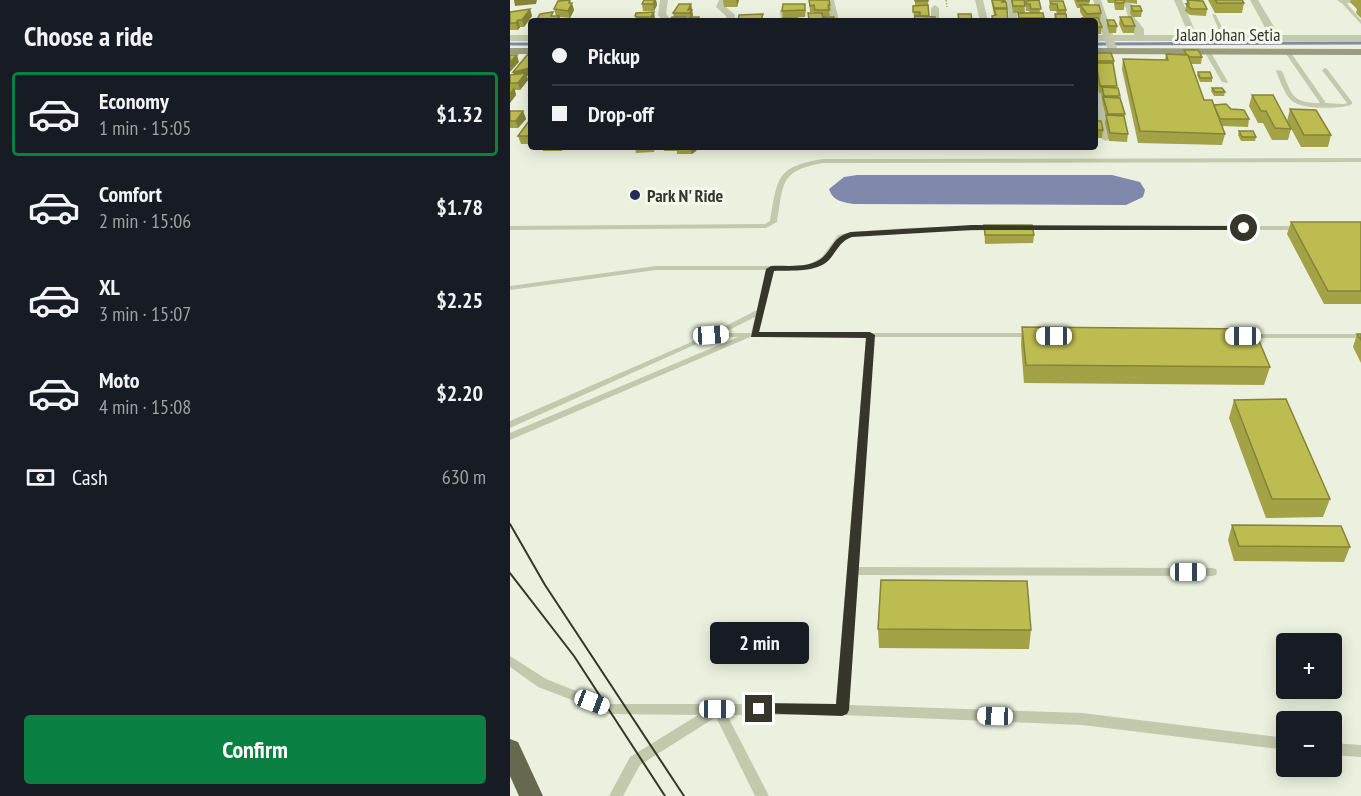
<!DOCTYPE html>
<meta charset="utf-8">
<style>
:root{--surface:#171b24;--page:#20242c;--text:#f1f3f6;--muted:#9ea1a6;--line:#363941;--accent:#0b8043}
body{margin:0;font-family:"PT Sans Narrow",sans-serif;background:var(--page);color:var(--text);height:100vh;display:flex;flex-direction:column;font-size:22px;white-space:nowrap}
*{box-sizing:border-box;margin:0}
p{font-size:20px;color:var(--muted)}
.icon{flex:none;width:33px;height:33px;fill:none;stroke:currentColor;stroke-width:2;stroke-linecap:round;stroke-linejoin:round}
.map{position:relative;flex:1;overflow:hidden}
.drawer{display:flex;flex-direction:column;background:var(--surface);width:510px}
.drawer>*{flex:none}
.guide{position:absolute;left:18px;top:18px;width:570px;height:132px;border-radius:6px;box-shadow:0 3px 15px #0003;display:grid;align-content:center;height:132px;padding:0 24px;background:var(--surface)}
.tools{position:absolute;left:766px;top:633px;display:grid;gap:12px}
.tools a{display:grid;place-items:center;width:66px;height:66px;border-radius:6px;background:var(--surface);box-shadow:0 3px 15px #0003;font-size:30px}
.end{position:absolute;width:27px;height:27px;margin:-14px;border:8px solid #36372a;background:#fff;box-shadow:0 0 0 3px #fff}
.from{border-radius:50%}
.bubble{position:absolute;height:42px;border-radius:6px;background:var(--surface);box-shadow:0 3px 15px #0003;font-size:20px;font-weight:600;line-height:42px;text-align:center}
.car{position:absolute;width:18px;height:36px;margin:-18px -9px;border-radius:8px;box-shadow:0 0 4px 2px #0007;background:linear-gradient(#fff 24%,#345 0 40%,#fff 0 76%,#345 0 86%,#fff 0)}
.guide b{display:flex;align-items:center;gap:21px;height:57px;font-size:22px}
.guide b+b{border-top:2px solid var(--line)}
.guide i{width:15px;height:15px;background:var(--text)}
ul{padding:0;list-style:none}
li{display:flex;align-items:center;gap:18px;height:84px;margin:0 12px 9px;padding:0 12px;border:3px solid transparent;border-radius:6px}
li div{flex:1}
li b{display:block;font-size:22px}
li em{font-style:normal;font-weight:600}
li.on{border-color:var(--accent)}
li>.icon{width:54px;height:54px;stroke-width:1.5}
h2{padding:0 24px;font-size:27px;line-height:72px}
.pay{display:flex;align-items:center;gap:15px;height:66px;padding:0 24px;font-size:22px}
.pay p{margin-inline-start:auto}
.button{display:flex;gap:12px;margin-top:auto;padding:12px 24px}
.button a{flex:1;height:69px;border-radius:6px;background:var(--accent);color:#fff;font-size:24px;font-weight:600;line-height:69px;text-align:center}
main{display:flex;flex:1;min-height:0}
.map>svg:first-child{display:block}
.water{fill:#8089ac}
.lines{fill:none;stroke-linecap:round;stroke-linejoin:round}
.stream{stroke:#8089ac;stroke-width:3}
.path{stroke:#a0a589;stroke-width:1.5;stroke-dasharray:1.5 1.5;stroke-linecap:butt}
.service{fill:#c3c9ac;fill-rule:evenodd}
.minor{fill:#c3c9ac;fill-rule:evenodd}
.secondary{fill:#999c7d;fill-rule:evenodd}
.trunk{fill:#66684f;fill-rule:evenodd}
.tram{stroke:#36372a;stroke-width:2}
.wall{fill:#a3a246}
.shaded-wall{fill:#848439}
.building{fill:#bdbc51;stroke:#848439;stroke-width:1.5}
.route{fill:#36372a}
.poi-dot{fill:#222c56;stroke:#f5f9eb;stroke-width:2}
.labels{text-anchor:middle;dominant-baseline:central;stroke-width:6;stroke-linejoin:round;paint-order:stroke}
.far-street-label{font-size:18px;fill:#36372a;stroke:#f5f9eb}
.far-poi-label{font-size:18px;font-weight:bold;fill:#36372a;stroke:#f5f9eb;text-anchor:start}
</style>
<main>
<section class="drawer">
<h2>Choose a ride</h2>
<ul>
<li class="on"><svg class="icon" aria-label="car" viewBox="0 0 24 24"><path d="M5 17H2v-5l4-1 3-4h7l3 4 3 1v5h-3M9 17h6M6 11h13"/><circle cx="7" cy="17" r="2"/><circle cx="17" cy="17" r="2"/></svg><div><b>Economy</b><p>1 min · 15:05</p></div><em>$1.32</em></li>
<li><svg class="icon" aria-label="car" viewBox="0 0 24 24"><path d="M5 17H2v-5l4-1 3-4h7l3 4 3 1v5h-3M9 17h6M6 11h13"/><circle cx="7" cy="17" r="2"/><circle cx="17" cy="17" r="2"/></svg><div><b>Comfort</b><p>2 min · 15:06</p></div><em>$1.78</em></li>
<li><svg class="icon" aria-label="car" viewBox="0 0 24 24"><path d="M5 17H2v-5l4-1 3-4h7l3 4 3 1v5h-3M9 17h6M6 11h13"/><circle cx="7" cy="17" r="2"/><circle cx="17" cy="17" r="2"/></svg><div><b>XL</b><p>3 min · 15:07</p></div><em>$2.25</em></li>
<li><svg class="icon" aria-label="car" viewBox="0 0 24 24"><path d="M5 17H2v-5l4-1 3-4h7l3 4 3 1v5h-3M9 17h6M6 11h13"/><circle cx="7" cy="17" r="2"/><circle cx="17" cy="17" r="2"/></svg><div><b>Moto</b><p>4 min · 15:08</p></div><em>$2.20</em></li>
</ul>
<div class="pay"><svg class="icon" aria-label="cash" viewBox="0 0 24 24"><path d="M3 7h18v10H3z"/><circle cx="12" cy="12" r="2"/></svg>Cash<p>630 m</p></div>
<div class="button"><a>Confirm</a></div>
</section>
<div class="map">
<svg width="851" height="796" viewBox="0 0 851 796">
<rect width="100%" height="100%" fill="#ecf1df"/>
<path class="water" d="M347,175H602L630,182L635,190L633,197L616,205L344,204C332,202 323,201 319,189L334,177Z"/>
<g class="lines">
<g class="stream">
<polyline points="0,44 21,44"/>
<polyline points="585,44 851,43"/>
</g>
<polyline class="path" points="436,0 437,7"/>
<g class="service">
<polygon points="829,0 834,0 851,20 851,24"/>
<polygon points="272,9 274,10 275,21 271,21 270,10"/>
<polygon points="702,14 706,15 717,38 712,37"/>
<polygon points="697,49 700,51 718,82 717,83 712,82 694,51"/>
<path d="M775,50H779L816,103L834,104L837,103L812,70L815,68L817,69L842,102V104C832,110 791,109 782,101C774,94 770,80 766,71L767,70L772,71C782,94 781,103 810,103L774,51Z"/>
<path d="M851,158V162L313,163C269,171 274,183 267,222L256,228L0,230V226L255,224L260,221C268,178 265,167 313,159Z"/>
<path d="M486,226H489V230L396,232L342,236C328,240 328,249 319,259C306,273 282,270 264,270L249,333H522L526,335L522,337H364L348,567L702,568L706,569L707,572L706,575L702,576L348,575L339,705L572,713L777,738V750L572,725L332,715H217L259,796H245L206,717L130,765L113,796H99L120,757L188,715L99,714L28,687L0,667V656L36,679L99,704H326L356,337H240L0,440V433L228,337H202L0,428V421L202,333L247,310L257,270H146L0,290V286L146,266H288L300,264L312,257L328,235L341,232L396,228ZM245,317L241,333H213Z"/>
<polygon points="508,226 789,226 793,228 789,230 508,230"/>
<polygon points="733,334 851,334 851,338 736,338 732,336"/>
<polygon points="822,743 851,745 851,757 822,755"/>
</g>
<g class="minor">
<polygon points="150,0 158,0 156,14 162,21 153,21 148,15"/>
<polygon points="209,0 217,0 215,6 225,15 224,21 216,21 216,16 206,7"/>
<polygon points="316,0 324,0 329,21 321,21"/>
<polygon points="465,0 473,0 478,21 470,21"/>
<polygon points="496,0 504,0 508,21 500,21"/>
<path d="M583,0H591L603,35H624C624,25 617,19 616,8L605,0H615L623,5L625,18L634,29V35H679L664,0H672L685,31L689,35H759L740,0H748L769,35H851V41H604L607,48L602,51L597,48L595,41H585V35H593Z"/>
<polygon points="827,0 851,0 851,3 831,3"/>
<polygon points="425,5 429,8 429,21 421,21 421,8"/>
<rect x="0" y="35" width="21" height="6"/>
<polygon points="585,84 590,87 602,138 596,141 590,138 585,112"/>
</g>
<g class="secondary">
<rect x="0" y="48" width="21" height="6"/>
<polygon points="585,48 851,49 851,55 585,54"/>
</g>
<polygon class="trunk" points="0,739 8,742 33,796 9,796 0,776"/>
<g class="tram">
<polyline points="0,524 35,585 174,796"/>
<polyline points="0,573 64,656 155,796"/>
</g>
</g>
<g class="wall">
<polygon points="134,0 146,0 147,5 144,11 133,11 132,4"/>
<polygon points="213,0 229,0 227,7 214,7"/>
<polygon points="299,0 320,5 321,11 319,11 320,16 313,17 313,20 324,21 297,21 298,21 298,13 305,13 304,12 300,12"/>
<polygon points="405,0 418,0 419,17 404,19 403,6 405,6"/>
<polygon points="481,0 495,0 497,8 498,21 482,21 482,16 484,16 484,15"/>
<polygon points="501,0 514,0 515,13 520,13 519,11 516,11 515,0 529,0 530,13 534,18 534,21 508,21 508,13 503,13"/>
<polygon points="564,0 580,0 579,5 591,13 590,20 589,20 592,27 591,34 585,34 585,21 571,21 572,18 574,18 570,12 570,8 567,8"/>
<polygon points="597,0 627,0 627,4 614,2 614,10 605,10 604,3 598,3"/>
<polygon points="677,0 697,9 696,16 680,15 675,11"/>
<polygon points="698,0 732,0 734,3 732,13 705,13"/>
<polygon points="841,0 851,0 851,18 846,13 847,9 840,2"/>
<polygon points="540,1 556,10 556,14 557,21 544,21 545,14 547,14 546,11 540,11 539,7"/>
<polygon points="61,3 64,10 60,18 50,17 51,21 43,16 46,16 44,9"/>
<polygon points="181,4 183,17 179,20 175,20 164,17 163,13"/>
<polygon points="621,6 632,11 631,17 622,17 620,13"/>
<polygon points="20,9 22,16 14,27 10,27 8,30 0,30 0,12"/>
<polygon points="296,10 295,17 273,18 272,11"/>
<polygon points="126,13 145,19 150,19 151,21 126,21 125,16"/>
<polygon points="610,17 625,26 624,33 613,33 609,24"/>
<polygon points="597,20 607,26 606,33 599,33 597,26"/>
<polygon points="674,50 692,57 691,64 681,64 694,100 704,105 721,109 739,119 738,127 712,126 715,134 712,145 628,143 612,69 613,59 655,60 656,54 673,54"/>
<polygon points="585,53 604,61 603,66 606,88 615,114 614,117 618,134 617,142 599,141 595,123 596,117 593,105 591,93 589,93 585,66"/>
<polygon points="21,54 21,75 17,76 18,80 10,90 5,90 6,95 0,103 0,75 3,74"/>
<polygon points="688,72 702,78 702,82 690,82 687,75"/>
<polygon points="702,88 715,92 714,96 704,96 701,91"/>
<polygon points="742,95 781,129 778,140 762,140 753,123 748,123 739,106"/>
<polygon points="780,109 821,135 818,147 791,147 777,121"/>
<polygon points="0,111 13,111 16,119 8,128 0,128"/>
<polygon points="21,121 21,144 11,144 8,136"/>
<polygon points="585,121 593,130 592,138 585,138"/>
<polygon points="729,131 746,137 745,141 731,141 728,135"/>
<polygon points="32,147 55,147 52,151 33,151"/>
<polygon points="125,147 145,147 145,148 144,152 126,153"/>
<polygon points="149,147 188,147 186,151 182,154 167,154 167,151 154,151 154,149 150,149"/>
<polygon points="781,222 851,222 851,304 814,304 777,234"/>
<polygon points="474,225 524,235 523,243 475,244"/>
<polygon points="512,327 760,367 754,385 514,383 511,345"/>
<polygon points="847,334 851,334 851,363 843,347"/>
<polygon points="724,400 820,499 813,517 756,518 719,418"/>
<polygon points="722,525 840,547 834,562 724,561 718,540"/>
<polygon points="368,629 521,630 519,649 369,648"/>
</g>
<g class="shaded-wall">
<polygon points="4,0 27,0 26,4 5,6"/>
<polygon points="60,0 61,5 62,3 64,10 60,18 58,11 59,3"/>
<polygon points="145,0 146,0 147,5 144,11 143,4"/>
<polygon points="226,0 229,0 227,7"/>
<polygon points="181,4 183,16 181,20 180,13 178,10"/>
<polygon points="20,9 22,16 14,27 12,20"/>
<polygon points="144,12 145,18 141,21 141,17"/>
<polygon points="8,20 10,27 8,30 6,23"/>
<polygon points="7,55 9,62 0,72 0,62"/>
<polygon points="21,66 21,75 17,76 18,80 10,90 8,83 5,79 3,72"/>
<polygon points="4,87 6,95 0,103 0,93"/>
<polygon points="13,111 16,119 8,128 6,121"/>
<polygon points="180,147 188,147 186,151 182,154"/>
</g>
<g class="building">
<polygon points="60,0 59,3 62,3 58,11 44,9 48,1"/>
<polygon points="134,0 145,0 143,4 132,4"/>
<polygon points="299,0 319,0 320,5 318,5 319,10 305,10 304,5 300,6"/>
<rect x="405" y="0" width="13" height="1"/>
<polygon points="482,0 495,0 495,1 491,2 496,2 497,8 484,8"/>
<polygon points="502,0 514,0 515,6 503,6"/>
<polygon points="529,0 531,9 521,9 520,4 516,4 516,1"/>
<rect x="567" y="0" width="12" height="1"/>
<polygon points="605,0 614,0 614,3 606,3"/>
<polygon points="677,0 693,1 697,9 681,9 676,4 679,4"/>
<polygon points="705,0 732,0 734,3 707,3"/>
<polygon points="540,1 553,1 556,10 548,10 547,4 541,4"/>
<polygon points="169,4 181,4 178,10 182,10 180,13 163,13"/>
<polygon points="273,4 295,4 295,10 272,11"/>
<polygon points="418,5 419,16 410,16 410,12 403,12 403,6"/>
<polygon points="570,5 589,5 591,13 577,14"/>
<polygon points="621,6 630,6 632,11 623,11"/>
<polygon points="20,9 12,20 8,20 6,23 0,23 0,12"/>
<polygon points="484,9 497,9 498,21 483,21 482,16 486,15"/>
<polygon points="43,12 41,16 49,16 47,21 26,21 30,14"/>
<polygon points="144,12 141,17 128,17 125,16 126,13"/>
<polygon points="298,13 312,13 313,19 299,19"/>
<polygon points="508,13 533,13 534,18 509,18"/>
<polygon points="253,14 251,21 228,21 229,15"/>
<polygon points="448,14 461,14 462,20 449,20"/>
<polygon points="545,14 556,14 557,21 547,21"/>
<polygon points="405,16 425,17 425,21 404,21"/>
<polygon points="162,17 175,17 172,21 159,21"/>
<polygon points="180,17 189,17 187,21 178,21"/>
<polygon points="314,17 324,17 323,21 313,21"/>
<polygon points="610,17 621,17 625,26 614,26"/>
<polygon points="273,18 287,18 286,20 291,20 291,21 272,21"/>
<polygon points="572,18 588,18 592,27 585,27 585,21 573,21"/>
<polygon points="131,19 150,19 149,21 130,21"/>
<polygon points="516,19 528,19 529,21 516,21"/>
<polygon points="197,20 213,20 197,21"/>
<polygon points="597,20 604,20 607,26 599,26"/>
<polygon points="674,50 688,50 692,57 678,57"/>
<polygon points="585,53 601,53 604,61 587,61"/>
<polygon points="18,54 21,54 21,66 20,68 3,72"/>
<polygon points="656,54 678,55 694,100 702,100 715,134 630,131 613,59 658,60"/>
<polygon points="0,55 7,55 0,62"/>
<polygon points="586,63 603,63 607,86 590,86"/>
<polygon points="688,72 700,72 702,78 690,78"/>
<polygon points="16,73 8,83 0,83 0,75"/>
<polygon points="592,87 608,88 610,96 594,96"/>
<polygon points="702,88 712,88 715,92 705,92"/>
<polygon points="742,95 763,95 781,129 765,128 756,111 751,111"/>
<polygon points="593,97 610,98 615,114 598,114"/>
<polygon points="716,104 721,109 734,110 739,119 710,119 704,105"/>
<polygon points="780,109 806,110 821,135 794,135"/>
<polygon points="0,111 13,111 6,121 0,121"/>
<polygon points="596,115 614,116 618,134 600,133"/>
<polygon points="19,121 21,121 21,136 8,136"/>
<polygon points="585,121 591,121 593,130 585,130"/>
<polygon points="729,131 743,131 746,137 732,137"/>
<polygon points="781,222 851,222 851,291 818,291"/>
<polygon points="474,225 522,225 524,235 475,235"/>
<polygon points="512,327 744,329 760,367 516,365"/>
<polygon points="847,334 851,334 851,340"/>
<polygon points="776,399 820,499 762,499 724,400"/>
<polygon points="722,525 831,526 840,547 729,546"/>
<polygon points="371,580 517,581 521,630 368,629"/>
</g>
<path class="route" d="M462,225L734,226L738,228L734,230H462L342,237C330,241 327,251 319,260C306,273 282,270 264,271L249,332H360L365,335L339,710L337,714L332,716L244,713L242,709L244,705L249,703L326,704L356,338L241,337L256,269L261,266C277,265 300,269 313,257C325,245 323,237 341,232Z"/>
<circle class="poi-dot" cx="125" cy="195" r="6"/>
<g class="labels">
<g class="far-street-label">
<text x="718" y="34">Jalan Johan Setia</text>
</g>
<g class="far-poi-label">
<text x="137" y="195">Park N' Ride</text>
</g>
</g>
</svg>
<div class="tools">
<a>+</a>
<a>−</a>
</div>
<i class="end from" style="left:734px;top:228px"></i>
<i class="end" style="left:249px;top:709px"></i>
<div class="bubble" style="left:200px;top:622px;width:99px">2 min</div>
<i class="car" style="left:201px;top:335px;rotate:86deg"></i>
<i class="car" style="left:544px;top:336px;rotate:270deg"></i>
<i class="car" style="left:733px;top:336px;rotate:270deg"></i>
<i class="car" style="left:678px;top:572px;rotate:90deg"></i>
<i class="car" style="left:82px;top:702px;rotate:111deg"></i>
<i class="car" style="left:207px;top:709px;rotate:90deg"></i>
<i class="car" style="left:485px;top:716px;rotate:272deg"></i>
<div class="guide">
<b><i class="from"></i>Pickup</b>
<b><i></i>Drop-off</b>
</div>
</div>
</main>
